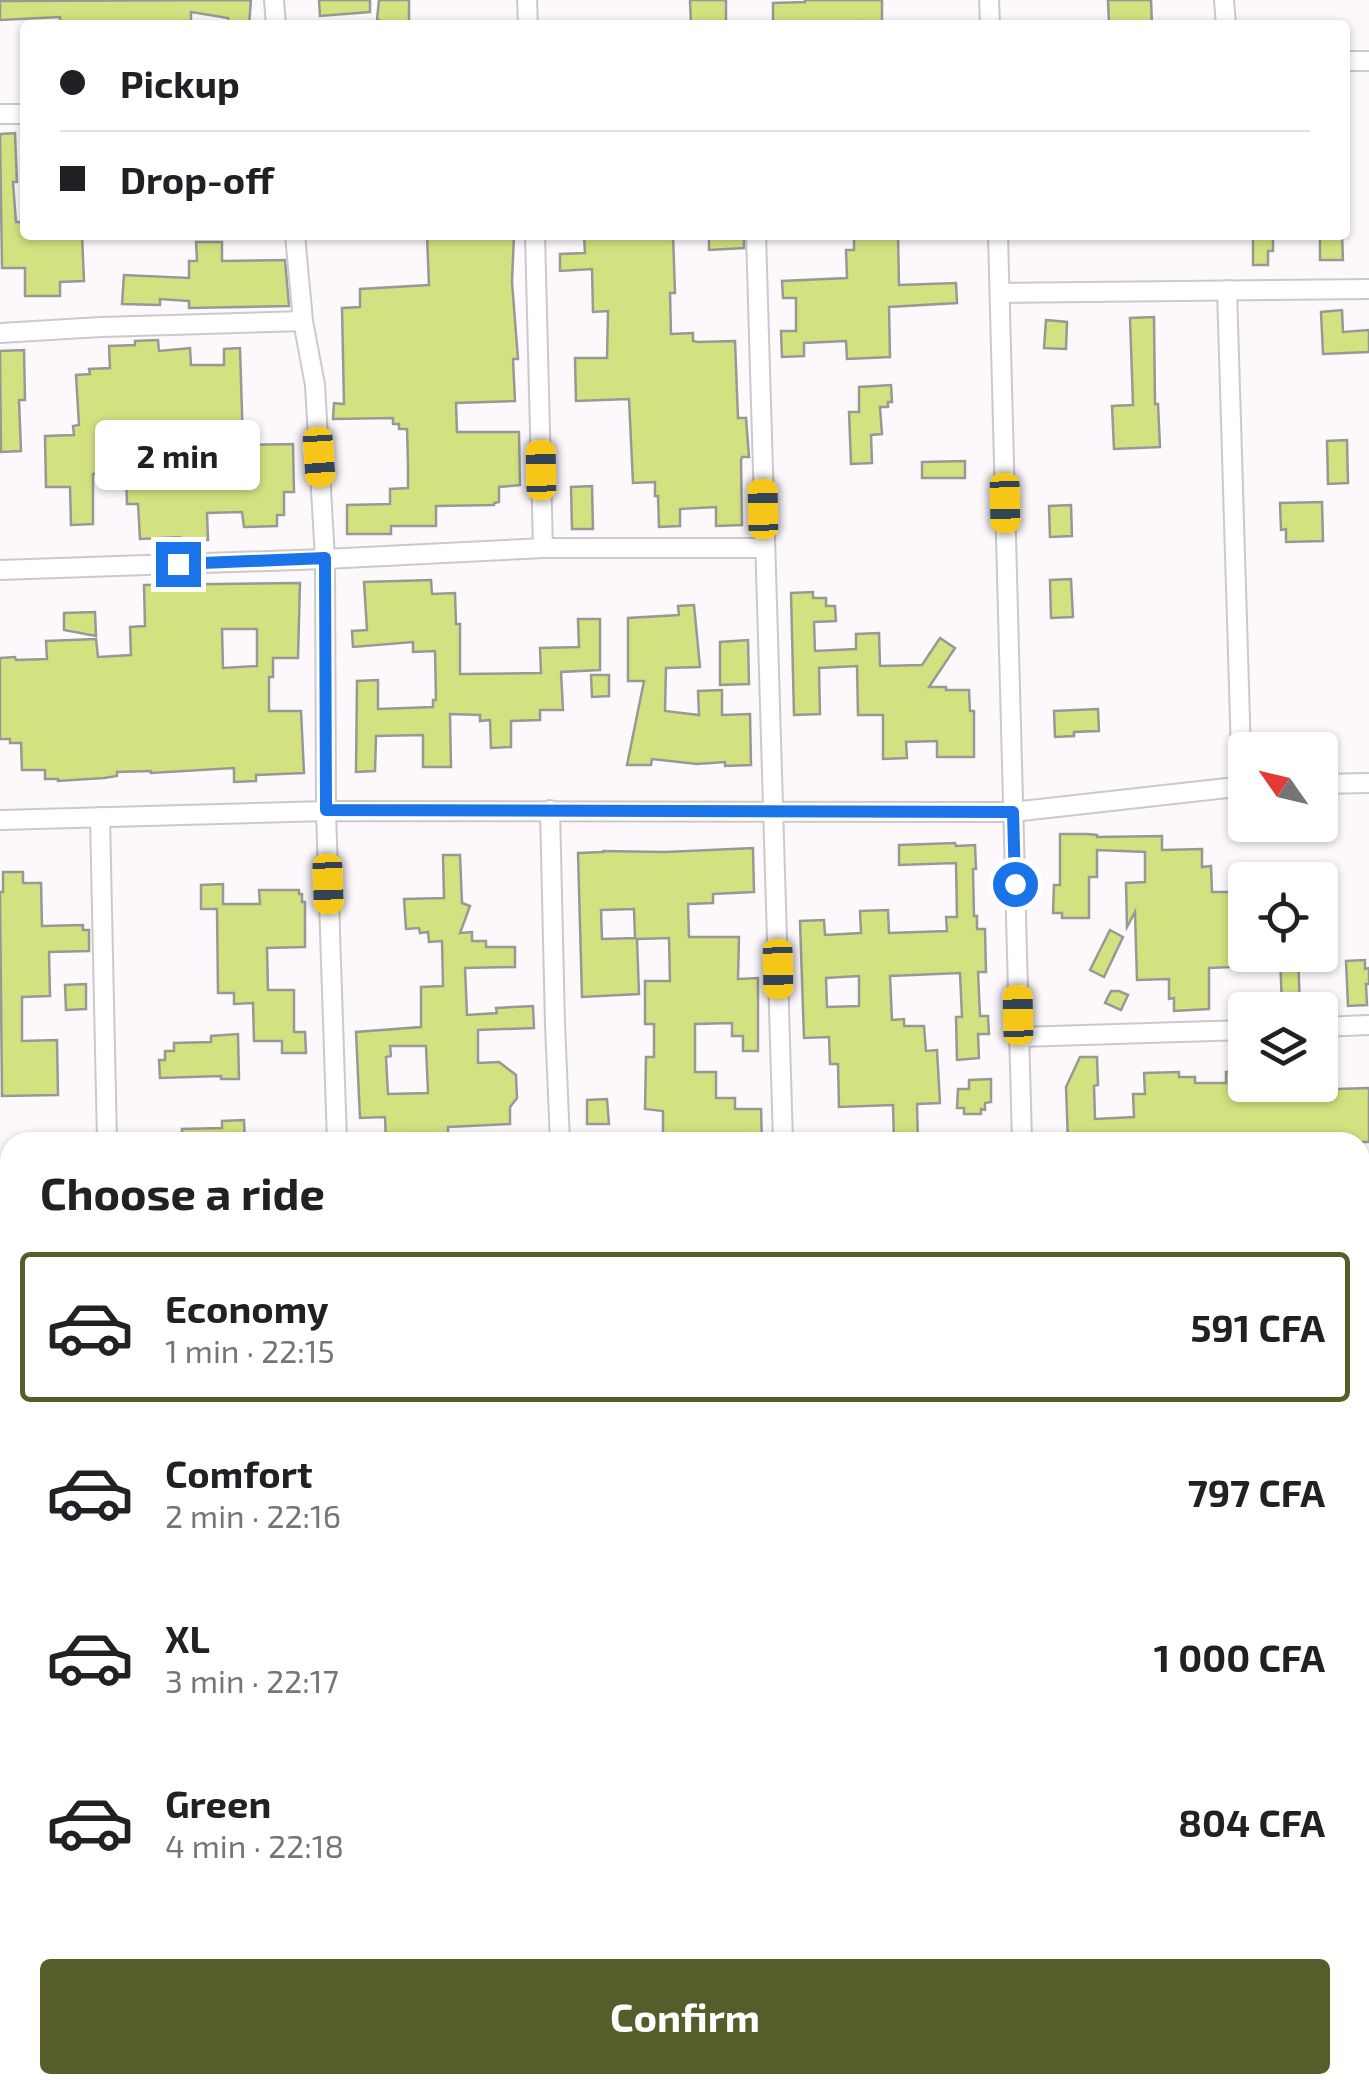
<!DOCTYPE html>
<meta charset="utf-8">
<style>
:root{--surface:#fff;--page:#f6f6f6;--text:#202124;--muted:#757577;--line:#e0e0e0;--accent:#565d2b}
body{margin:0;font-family:"Exo 2",sans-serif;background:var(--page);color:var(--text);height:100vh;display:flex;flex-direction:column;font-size:38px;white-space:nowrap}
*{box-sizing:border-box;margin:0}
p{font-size:32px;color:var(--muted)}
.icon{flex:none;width:55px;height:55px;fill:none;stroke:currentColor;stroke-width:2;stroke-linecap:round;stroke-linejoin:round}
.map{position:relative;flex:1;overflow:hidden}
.details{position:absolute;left:0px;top:1132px;width:1370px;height:962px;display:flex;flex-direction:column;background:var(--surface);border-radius:30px 30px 0 0;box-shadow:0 2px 8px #0004}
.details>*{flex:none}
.banner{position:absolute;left:20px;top:20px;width:1330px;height:220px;border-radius:10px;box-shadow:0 2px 8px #0004;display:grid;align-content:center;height:220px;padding:0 40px;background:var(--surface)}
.needle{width:65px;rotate:304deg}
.controls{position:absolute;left:1228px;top:732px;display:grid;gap:20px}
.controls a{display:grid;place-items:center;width:110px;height:110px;border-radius:10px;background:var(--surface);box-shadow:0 2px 8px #0004;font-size:50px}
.end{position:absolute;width:45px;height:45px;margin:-22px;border:12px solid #1a73e8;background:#fff;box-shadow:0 0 0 5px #fff}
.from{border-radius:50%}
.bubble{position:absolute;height:70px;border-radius:10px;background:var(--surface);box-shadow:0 2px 8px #0004;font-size:32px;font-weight:700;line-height:70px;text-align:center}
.car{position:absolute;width:30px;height:60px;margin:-30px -15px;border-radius:12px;box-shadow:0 0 8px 2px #0007;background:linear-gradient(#f5c518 24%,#345 0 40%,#f5c518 0 76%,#345 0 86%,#f5c518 0)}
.banner b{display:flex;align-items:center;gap:35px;height:95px;font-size:38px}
.banner b+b{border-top:2px solid var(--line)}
.banner i{width:25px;height:25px;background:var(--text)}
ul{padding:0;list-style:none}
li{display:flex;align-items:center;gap:30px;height:150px;margin:0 20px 15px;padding:0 20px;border:5px solid transparent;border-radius:10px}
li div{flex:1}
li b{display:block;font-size:38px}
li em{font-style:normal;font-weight:700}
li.current{border-color:var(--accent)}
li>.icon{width:90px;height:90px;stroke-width:1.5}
h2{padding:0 40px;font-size:45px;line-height:120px}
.primary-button{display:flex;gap:20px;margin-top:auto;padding:20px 40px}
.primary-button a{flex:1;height:115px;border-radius:10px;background:var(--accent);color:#fff;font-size:40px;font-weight:700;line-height:115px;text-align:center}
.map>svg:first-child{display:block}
.building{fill:#d4e180;stroke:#989995;stroke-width:2.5;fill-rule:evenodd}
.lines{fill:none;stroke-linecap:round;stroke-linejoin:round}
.minor-casing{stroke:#ccc8cc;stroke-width:22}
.minor{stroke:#fff;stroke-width:18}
.route{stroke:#1a73e8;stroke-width:12}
</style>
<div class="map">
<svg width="1369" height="2094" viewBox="0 0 1369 2094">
<rect width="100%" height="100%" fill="#fcf8fc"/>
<g class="building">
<polygon points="251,0 249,25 227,25 228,18 191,12 191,23 176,25 60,25 60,17 0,20 0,1"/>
<polygon points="319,0 370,0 370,12 320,16"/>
<polygon points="379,0 409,0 409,25 382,25 382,21 377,20"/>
<polygon points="690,0 726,0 726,25 691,25"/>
<polygon points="805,0 882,0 882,25 860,25 860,21 773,24 773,3 805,2"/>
<polygon points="1108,0 1151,0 1152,25 1109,25"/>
<polygon points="15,133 17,182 13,182 16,222 25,222 25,235 82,235 84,281 60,282 60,296 25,296 25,268 2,268 0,134"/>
<polygon points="427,235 514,235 512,282 518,359 513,359 515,401 456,403 457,432 519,432 520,485 499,487 499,502 494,503 494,505 436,506 436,526 391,526 391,534 347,534 347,505 390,504 390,489 408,488 408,464 407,429 399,429 399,424 393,424 393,418 333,419 334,403 344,404 342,308 360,307 360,289 429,285"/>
<polygon points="584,235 673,235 675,293 670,293 671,334 693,333 693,341 698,342 735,341 738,418 746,418 749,457 742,457 741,460 742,525 716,526 716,507 680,509 680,526 659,527 658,496 655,496 655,482 633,483 629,399 576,401 575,358 607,358 608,311 593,312 592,269 560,271 560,254 585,253"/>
<polygon points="709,235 744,235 744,248 709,250"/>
<polygon points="854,235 898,235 899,285 956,283 957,303 889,307 890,357 847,359 846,341 804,343 804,356 782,357 781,331 796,331 796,298 783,298 782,281 847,278 846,250 854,250"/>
<polygon points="1253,235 1273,235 1273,251 1268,251 1268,265 1253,265"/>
<polygon points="1320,235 1342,235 1343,260 1320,260"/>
<polygon points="196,242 222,242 222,261 285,260 289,306 189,308 189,301 160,299 160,305 122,304 124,275 189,278 189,261 197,261"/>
<polygon points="1342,310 1343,332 1369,330 1369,352 1323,354 1321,312"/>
<polygon points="1154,317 1155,404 1158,404 1160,447 1114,449 1112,406 1133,405 1130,318"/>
<polygon points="1046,320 1067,322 1066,349 1044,348"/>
<polygon points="158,340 159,351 190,348 191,365 224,365 224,349 240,348 243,445 293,444 294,492 284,492 284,515 277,515 277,526 244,527 242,512 207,513 208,540 180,541 180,537 140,539 138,504 127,504 126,473 93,474 93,524 71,525 70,487 46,487 45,436 74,435 73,426 79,425 76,375 90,374 89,369 110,368 109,346 135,345 135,341"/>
<polygon points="24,350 25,400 19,400 21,451 1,452 0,351"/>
<polygon points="891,385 892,402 888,402 888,407 880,407 882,434 871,435 872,463 851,464 849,412 859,412 859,387"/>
<polygon points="1347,440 1348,483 1328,484 1327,441"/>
<polygon points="965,461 965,478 922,478 922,462"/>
<polygon points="592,486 593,529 572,529 571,487"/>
<polygon points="1322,502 1323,541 1286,542 1286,529 1281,530 1280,503"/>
<polygon points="1071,505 1072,536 1050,537 1049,506"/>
<polygon points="1071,579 1073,617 1051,618 1050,580"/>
<polygon points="431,580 432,594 455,593 456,624 460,624 460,674 541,673 540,648 579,647 578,619 600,619 600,670 561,672 563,710 540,710 540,720 511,721 511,747 491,748 490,720 480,721 480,715 450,714 451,767 423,767 423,735 376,736 375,771 356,772 357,681 378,680 378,709 433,707 433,700 436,700 435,651 413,652 413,642 353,647 352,631 367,630 364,582"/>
<path d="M300,583L298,658H273V677H269V711H301L304,773L256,775V781L234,782V768L151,773V771L117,772V776L104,778L58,781V779H45V770H22L21,743H10V739H0V658L15,657L16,660L47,659L46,641L96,639L98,657L131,655L130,627L145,626L144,585ZM222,629H257V666L223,668Z"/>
<polygon points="813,592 813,598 826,598 826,606 835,606 836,621 814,622 815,651 856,649 856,634 879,633 880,666 922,665 940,638 955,648 929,687 946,687 946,690 969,690 970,711 974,711 974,757 937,757 937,741 906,742 907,758 883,759 883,715 858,715 857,666 819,668 820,714 794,715 791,593"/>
<polygon points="694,605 700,667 666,668 665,711 699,715 698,691 722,690 722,715 750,714 751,765 725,766 725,762 697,764 652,759 651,765 627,765 644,681 628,681 628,618 679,615 678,606"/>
<polygon points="95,612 96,636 64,630 64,613"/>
<polygon points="748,640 749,684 720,685 720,642"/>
<polygon points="591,675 609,675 609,696 592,697"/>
<polygon points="1098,709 1099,731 1074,732 1074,736 1055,737 1054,711"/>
<polygon points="1060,834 1087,834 1097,835 1097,837 1162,836 1162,850 1202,849 1202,867 1211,866 1212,892 1235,892 1236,941 1231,941 1231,967 1209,968 1209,1009 1174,1011 1174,998 1169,999 1169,979 1137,980 1135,912 1127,927 1126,883 1145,882 1145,852 1097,850 1097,877 1089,877 1089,918 1062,918 1062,913 1053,913 1054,885 1060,885"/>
<path d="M955,843L956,846L975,845L976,869H973L974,916H977V929H985L986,972H978L980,1016H988L989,1034H978L979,1058L957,1060L956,1017H962L960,973L890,976L892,1020L904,1019V1026H924L926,1051L937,1050L940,1103L917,1104L918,1142H894L893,1105L839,1107L838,1064H830L829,1037L804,1038L800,921L824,920L825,935L861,933L860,911L888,910L889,933L947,931L946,917H957L956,863L899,865V845ZM859,976V1006L827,1007L826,978Z"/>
<path d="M753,848L754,892L713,894V903L688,904L689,937H739L738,979L758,978V1051H743V1036H732V1023L695,1024V1072H716V1098H735V1109H761L762,1142H735V1137L700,1139V1142H663V1111L645,1109L646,1057H654V1024H645V981H670L669,938L637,939L639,994L582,997L578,853L603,852V851L665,852ZM634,909L635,938L602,939L601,910Z"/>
<path d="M443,855H460L462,903L470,906L460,933L472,932V941H486V947H515V967L465,968L467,1015L497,1013L496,1008L533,1006L534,1028L478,1030V1063L499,1062L516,1075L517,1098L510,1107V1124L448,1127V1142H386L385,1117L360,1118L356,1032L421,1027V987L443,986L442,941L429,942L428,932L420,933L419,928L406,929L404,899L444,898ZM390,1046H426L428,1093L388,1094L386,1057L391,1056Z"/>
<polygon points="3,872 23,872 23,883 41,883 42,926 83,925 83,930 89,930 89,951 49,952 50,996 22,997 22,1041 57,1040 58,1095 2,1096 0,892 3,892"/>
<polygon points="223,884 223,904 260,904 259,890 299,890 299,894 302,894 302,902 305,902 305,947 267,948 268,990 294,990 294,1032 305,1032 306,1053 282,1053 282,1041 254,1041 253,1003 234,1004 234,993 218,993 217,909 201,909 201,885"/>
<polygon points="1110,930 1123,937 1104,977 1090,970"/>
<polygon points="1280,955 1298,955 1300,1007 1282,1007"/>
<polygon points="1365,960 1365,969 1369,968 1369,984 1366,984 1367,1005 1348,1006 1346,961"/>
<polygon points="86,984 86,1009 66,1010 65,985"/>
<polygon points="1111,991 1119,991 1128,995 1121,1010 1105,1003"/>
<polygon points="238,1034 239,1079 221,1079 221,1076 160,1078 159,1060 165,1060 165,1051 174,1051 174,1043 211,1042 211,1036"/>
<polygon points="1080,1057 1097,1057 1098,1085 1094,1086 1095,1119 1134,1117 1133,1094 1145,1094 1144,1073 1179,1072 1179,1077 1195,1077 1195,1083 1226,1083 1226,1072 1245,1072 1245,1085 1253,1085 1253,1088 1296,1088 1296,1090 1302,1090 1369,1088 1369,1142 1068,1142 1066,1087"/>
<polygon points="991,1079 991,1102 985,1103 985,1110 981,1109 981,1114 964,1114 964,1108 957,1108 958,1089 969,1089 969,1080"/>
<polygon points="607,1099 609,1124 587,1124 587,1100"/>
<polygon points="244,1120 245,1142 182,1142 182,1129 222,1128 222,1121"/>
</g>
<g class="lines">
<defs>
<g id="minor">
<polyline points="274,0 276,25"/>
<polyline points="527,0 528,25"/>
<polyline points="989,0 990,25"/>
<polyline points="1224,0 1226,25"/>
<polyline points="1345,61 1369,61"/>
<polyline points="0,114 25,114"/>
<polyline points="295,235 303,321 315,385 325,559 326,811 337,1142"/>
<polyline points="535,235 543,548"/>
<polyline points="756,235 783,1142"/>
<polyline points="998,235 1022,1142"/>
<polyline points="1227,290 1242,786"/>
<polyline points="1001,293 1369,289"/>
<polyline points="0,333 101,327 303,321"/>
<polyline points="0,570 325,559 543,548 764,548"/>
<polyline points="1320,784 1369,783"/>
<polyline points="550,810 555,1024 560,1142"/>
<polyline points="100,817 107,1142"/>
<polyline points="0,820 326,811 1013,812 1245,786"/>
<polyline points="1320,1027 1369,1025"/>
<polyline points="1019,1037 1245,1030"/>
<polyline points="1360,1239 1369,1238"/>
<polyline points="0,1248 10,1247"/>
<polyline points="1360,1462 1369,1462"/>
<polyline points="1360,1675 1369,1675"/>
<polyline points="0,1766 10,1766"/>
<polyline points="1360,1893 1369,1893"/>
<polyline points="143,2085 143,2094"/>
<polyline points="358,2085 358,2094"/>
<polyline points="588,2085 588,2094"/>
<polyline points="812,2085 812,2094"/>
<polyline points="1049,2085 1050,2094"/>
<polyline points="1290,2085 1290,2094"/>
</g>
</defs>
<use href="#minor" class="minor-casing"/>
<use href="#minor" class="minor"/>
</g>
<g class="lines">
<polyline class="route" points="178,564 325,558 326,810 1013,812 1015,884"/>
</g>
</svg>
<div class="controls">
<a><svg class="needle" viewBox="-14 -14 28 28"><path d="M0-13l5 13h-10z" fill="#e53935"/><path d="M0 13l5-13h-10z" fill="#757577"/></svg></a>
<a><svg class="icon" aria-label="locate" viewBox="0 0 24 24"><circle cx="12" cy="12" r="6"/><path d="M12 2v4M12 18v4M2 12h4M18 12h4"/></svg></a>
<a><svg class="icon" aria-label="layers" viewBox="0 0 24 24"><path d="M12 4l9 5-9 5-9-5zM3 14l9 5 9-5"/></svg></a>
</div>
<i class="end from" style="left:1015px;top:884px"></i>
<i class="end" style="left:178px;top:564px"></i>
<div class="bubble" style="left:95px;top:420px;width:165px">2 min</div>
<i class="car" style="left:319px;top:457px;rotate:176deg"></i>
<i class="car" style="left:541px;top:470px;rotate:359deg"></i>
<i class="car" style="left:1005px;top:503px;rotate:179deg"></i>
<i class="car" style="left:763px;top:509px;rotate:359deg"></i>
<i class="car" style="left:328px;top:884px;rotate:178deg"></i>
<i class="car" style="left:778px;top:969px;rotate:179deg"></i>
<i class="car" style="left:1018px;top:1015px;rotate:359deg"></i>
<div class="banner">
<b><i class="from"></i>Pickup</b>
<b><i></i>Drop-off</b>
</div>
<section class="details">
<h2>Choose a ride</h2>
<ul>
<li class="current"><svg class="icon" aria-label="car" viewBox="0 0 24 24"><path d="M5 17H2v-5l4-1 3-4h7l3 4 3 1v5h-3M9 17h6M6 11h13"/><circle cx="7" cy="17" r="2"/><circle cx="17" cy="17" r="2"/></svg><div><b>Economy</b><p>1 min · 22:15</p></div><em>591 CFA</em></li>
<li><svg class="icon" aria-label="car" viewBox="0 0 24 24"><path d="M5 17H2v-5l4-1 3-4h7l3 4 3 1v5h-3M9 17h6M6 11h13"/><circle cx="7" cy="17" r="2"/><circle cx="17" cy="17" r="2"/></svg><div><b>Comfort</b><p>2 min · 22:16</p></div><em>797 CFA</em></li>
<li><svg class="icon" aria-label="car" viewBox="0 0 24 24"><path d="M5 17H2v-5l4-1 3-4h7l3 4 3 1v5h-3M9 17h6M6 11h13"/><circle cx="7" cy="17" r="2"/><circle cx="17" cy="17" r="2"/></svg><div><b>XL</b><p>3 min · 22:17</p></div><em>1 000 CFA</em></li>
<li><svg class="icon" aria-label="car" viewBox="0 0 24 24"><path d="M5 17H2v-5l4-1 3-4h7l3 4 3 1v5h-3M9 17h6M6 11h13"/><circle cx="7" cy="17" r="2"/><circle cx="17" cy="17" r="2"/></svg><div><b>Green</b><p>4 min · 22:18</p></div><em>804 CFA</em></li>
</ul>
<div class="primary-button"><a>Confirm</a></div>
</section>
</div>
